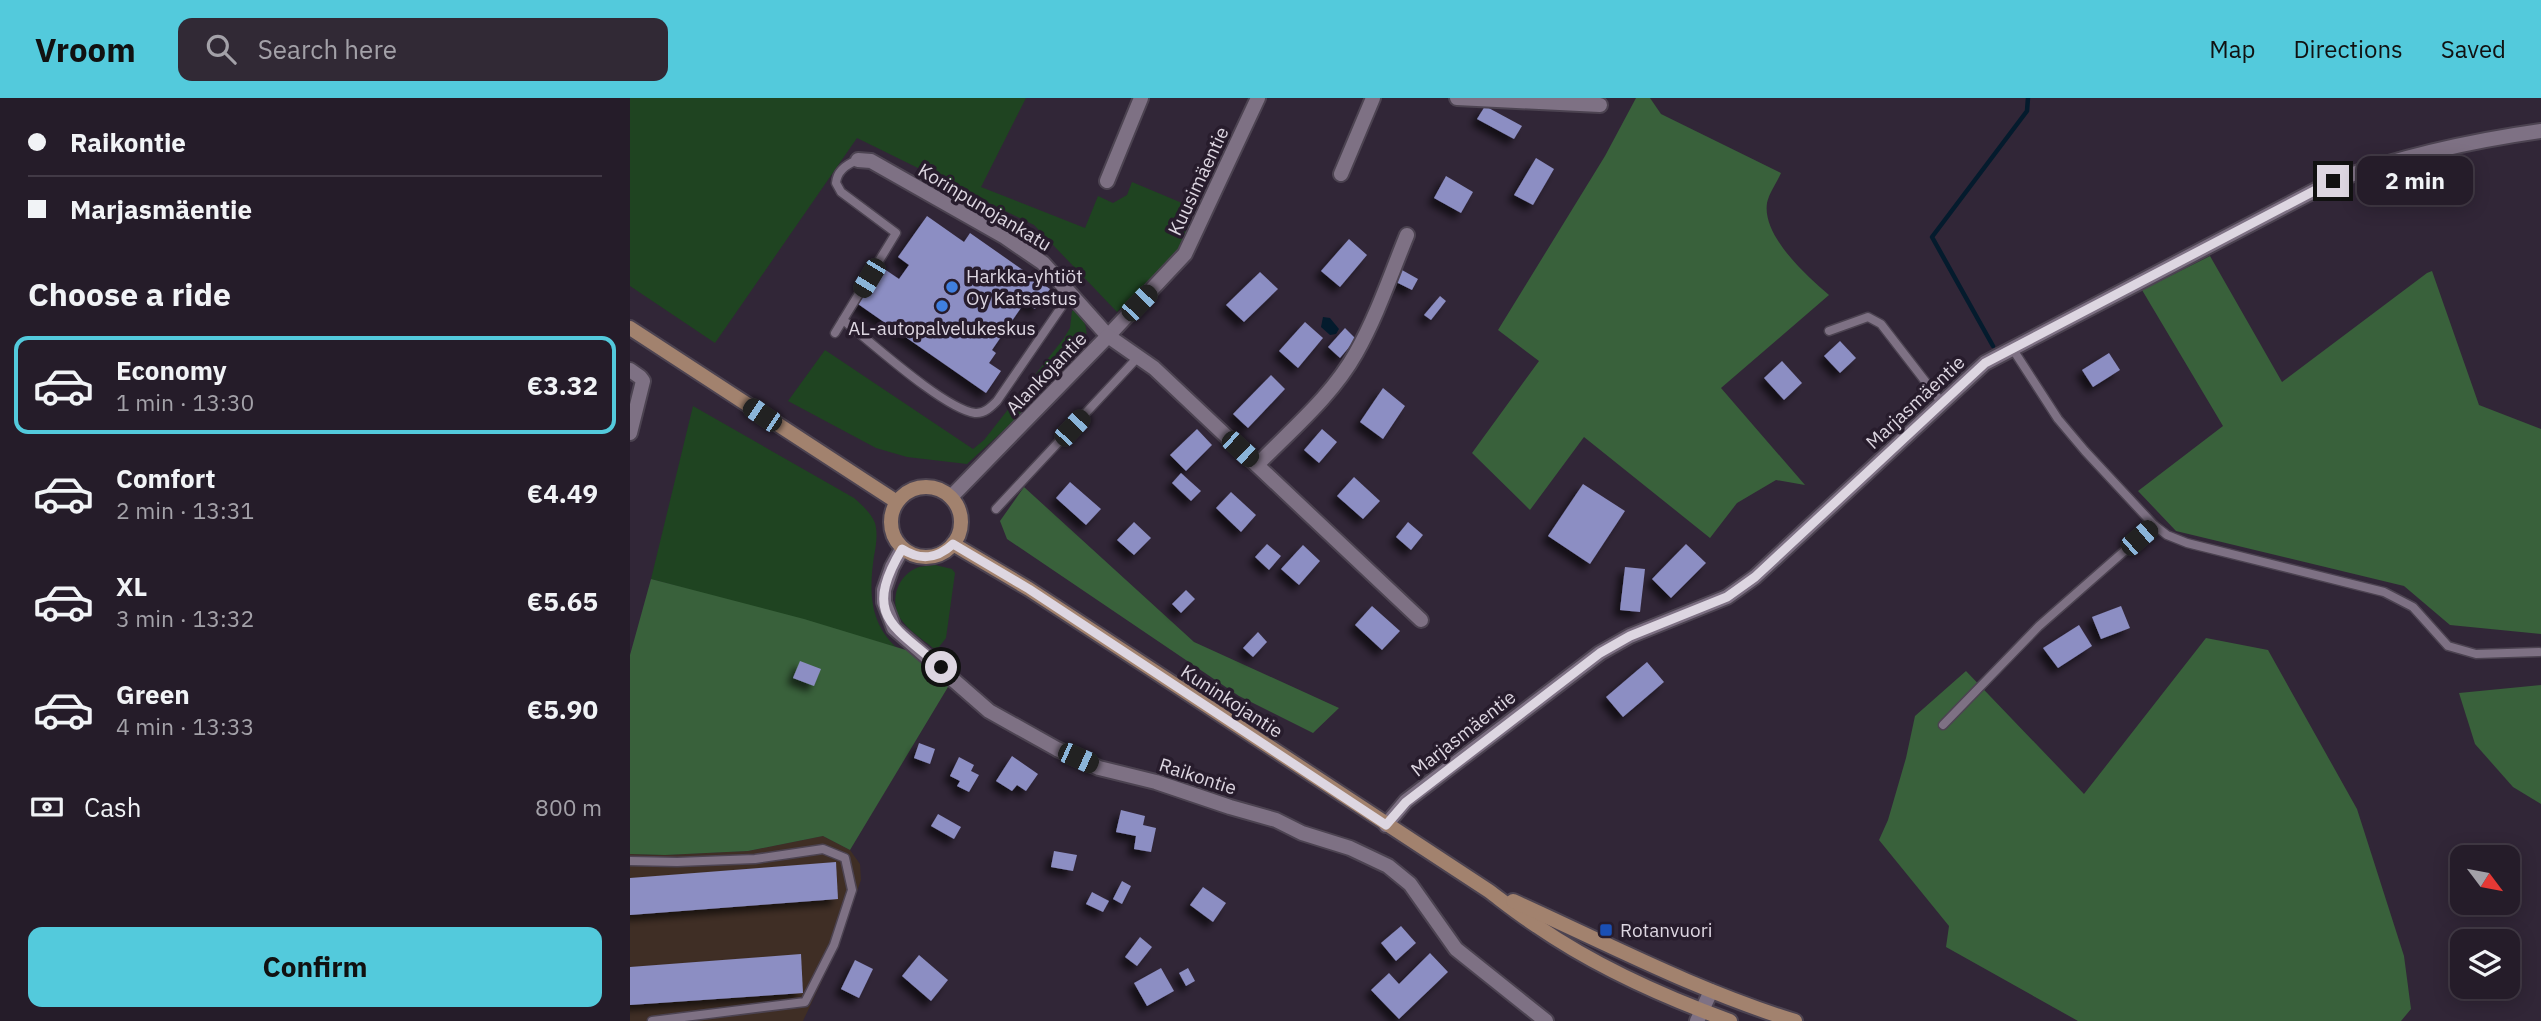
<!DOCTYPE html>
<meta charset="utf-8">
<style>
:root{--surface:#251c29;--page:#312935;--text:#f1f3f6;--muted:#a3a1a8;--line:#423a46;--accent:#53cadc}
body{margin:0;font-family:"IBM Plex Sans",sans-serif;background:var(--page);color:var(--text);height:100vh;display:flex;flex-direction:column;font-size:26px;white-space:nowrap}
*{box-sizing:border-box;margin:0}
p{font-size:23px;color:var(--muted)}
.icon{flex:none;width:38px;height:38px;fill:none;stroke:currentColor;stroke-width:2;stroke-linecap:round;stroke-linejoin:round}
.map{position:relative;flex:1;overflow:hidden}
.sheet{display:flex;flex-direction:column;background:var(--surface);width:630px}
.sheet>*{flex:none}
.top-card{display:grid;align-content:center;height:154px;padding:0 28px;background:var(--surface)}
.needle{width:46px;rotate:122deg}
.buttons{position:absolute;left:1820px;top:747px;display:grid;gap:14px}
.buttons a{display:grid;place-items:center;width:70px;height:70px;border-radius:14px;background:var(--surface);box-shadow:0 4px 18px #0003,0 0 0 2px var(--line);font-size:35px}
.end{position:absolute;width:32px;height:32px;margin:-16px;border:9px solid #ddd6e1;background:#111;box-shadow:0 0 0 4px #111}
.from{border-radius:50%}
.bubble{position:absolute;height:49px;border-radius:14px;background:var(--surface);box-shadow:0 4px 18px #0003,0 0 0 2px var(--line);font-size:23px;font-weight:700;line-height:49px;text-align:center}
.car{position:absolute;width:21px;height:42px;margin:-21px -10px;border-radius:9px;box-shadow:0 0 5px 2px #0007;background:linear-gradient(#222 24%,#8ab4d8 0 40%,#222 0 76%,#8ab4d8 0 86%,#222 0)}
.top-card b{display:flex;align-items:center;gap:24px;height:66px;font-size:26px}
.top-card b+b{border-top:2px solid var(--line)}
.top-card i{width:18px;height:18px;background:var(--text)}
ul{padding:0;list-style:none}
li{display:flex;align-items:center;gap:21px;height:98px;margin:0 14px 10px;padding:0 14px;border:4px solid transparent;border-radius:14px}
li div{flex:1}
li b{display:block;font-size:26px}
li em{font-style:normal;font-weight:700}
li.selected{border-color:var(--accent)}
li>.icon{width:63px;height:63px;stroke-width:1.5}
h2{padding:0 28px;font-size:32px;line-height:84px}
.pay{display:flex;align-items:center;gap:18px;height:77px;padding:0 28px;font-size:26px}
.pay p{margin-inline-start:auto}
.cta{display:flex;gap:14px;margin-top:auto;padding:14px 28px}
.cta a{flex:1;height:80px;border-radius:14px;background:var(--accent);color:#111;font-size:28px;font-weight:700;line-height:80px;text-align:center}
header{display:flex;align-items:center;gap:42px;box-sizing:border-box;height:98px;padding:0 35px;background:var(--accent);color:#111}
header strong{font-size:33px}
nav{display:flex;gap:38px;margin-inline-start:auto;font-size:24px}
.search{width:490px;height:63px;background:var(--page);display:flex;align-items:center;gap:18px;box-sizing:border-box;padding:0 24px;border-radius:14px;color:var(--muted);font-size:26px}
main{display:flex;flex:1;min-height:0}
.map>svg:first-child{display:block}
.industrial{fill:#3f2e25}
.green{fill:#1f4421}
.forest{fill:#39613b}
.water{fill:#041b2d}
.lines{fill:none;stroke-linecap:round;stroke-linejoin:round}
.stream{stroke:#041b2d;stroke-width:4.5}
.building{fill:#8c8ec3;filter:url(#shadow)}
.lane-casing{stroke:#4c4351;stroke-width:11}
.street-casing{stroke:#4c4351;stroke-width:18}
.secondary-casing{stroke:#4c4351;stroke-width:18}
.lane{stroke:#7e7184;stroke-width:8}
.street{stroke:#7e7184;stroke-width:14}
.secondary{stroke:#a2826e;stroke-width:14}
.route{stroke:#ddd6e1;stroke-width:9}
.shop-dot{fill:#3f7fe0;stroke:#271c2c;stroke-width:2.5}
.transit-dot{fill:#1a4fb4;stroke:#271c2c;stroke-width:2.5}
.labels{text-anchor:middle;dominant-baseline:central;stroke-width:7;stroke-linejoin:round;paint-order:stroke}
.street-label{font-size:19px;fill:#ddd6e1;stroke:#271c2c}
.poi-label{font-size:19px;fill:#ddd6e1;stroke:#271c2c;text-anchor:start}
</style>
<header>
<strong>Vroom</strong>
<div class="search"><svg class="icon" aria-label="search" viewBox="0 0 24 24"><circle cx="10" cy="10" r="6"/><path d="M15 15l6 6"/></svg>Search here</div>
<nav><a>Map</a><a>Directions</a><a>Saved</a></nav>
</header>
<main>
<section class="sheet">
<div class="top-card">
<b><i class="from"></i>Raikontie</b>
<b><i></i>Marjasmäentie</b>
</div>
<h2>Choose a ride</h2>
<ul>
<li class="selected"><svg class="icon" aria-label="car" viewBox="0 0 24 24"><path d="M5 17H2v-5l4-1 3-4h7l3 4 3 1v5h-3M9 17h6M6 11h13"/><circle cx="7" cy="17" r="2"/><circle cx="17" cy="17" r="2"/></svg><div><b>Economy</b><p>1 min · 13:30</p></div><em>€3.32</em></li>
<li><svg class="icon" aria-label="car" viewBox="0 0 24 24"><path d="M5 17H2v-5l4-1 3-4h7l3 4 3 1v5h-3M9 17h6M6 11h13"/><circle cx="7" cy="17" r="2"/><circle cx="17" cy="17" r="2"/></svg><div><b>Comfort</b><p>2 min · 13:31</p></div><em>€4.49</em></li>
<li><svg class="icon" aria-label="car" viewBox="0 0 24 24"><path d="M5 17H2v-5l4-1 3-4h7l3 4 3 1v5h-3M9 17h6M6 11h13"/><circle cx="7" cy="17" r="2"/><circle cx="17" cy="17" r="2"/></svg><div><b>XL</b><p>3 min · 13:32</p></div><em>€5.65</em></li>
<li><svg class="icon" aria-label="car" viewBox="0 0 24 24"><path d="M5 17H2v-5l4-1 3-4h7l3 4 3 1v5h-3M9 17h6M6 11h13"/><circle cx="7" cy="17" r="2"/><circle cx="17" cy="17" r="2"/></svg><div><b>Green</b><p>4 min · 13:33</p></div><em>€5.90</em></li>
</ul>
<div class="pay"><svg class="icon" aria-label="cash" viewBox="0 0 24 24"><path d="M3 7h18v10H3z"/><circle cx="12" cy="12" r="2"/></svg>Cash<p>800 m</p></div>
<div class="cta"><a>Confirm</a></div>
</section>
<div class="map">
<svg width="1911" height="923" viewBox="0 0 1911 923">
<defs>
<filter id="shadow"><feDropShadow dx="-6" dy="6" stdDeviation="3.5" flood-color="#0009"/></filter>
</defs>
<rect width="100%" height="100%" fill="#312637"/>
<polygon class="industrial" points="193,738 220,752 230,766 231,782 204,857 173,923 0,923 0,756 35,757 118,753"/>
<g class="green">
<polygon points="0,0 396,0 351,89 455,130 468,98 483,105 497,97 502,84 564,110 552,153 487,214 404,127 227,40 85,245 0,188"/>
<path d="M444,212C458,223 460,237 451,252L398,310L337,366L277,359L246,350L158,303L195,252L343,351L354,342L434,240L440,230L442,213Z"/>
<path d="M63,308L224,400C232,407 241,415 245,425C248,436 246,448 244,458C239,492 239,524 266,549L21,481Z"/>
<path d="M305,467L322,471L325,475L316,540L309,549L303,550C292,541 278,532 270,520C259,502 268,476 289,469C293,468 300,468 305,467Z"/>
</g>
<g class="forest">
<path d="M1006,0H1020L1031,16L1151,75C1147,84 1139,95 1137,105C1132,138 1176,177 1199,197L1091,290L1175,387L1146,382L1107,405L1080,440L954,339L900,412L842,355L909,263L868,232L975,58Z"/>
<polygon points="1580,158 1652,284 1797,175 1802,173 1849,307 1911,331 1911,536 1820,527 1774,488 1546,433 1508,393 1593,328 1512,192"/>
<polygon points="394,389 564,544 709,610 683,635 609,598 377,441 370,423"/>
<polygon points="21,481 174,521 299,559 324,579 220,752 193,738 118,753 35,757 0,756 0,557"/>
<polygon points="1576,540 1638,552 1727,711 1774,858 1781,911 1771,923 1448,923 1316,849 1319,828 1249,742 1258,722 1276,660 1285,618 1336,573 1454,696"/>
<polygon points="1911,587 1911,706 1883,689 1845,646 1829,595"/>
</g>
<polygon class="water" points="693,219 700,220 709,231 706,236 700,237 691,229"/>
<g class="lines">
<polyline class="stream" points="1363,248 1302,139 1397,13 1398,0"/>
</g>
<g class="building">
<polygon points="855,8 892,28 884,41 847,21"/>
<polygon points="906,60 924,71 903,107 884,97"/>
<polygon points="816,78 843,94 831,115 804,100"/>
<polygon points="297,118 334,144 340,135 420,191 405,211 395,204 362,252 366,255 359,265 371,273 356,295 228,206 253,170 269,181 279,167 268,159"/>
<polygon points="719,141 737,157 710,189 691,173"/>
<polygon points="772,172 788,181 782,192 766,184"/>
<polygon points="630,174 648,191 614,224 596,207"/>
<polygon points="810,198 816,203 801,222 794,217"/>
<polygon points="675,224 693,240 668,270 649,253"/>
<polygon points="715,230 726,241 710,260 698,249"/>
<polygon points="1210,243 1226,260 1210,275 1194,258"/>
<polygon points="1479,255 1490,272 1463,289 1452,272"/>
<polygon points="1152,263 1172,285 1154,302 1134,280"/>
<polygon points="641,277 655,291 618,330 603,316"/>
<polygon points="753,290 775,308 753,341 730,324"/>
<polygon points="567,331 582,347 556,373 540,357"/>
<polygon points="692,331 707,344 689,365 674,352"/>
<polygon points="551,375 571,393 561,403 542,385"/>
<polygon points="724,379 750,403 733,421 707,398"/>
<polygon points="440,384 471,411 456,427 426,400"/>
<polygon points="953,386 995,413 960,466 918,438"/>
<polygon points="601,394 626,417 611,434 586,410"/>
<polygon points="504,424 521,440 504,457 487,442"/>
<polygon points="778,424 793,437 781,452 766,439"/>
<polygon points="637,446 651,458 639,472 625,459"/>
<polygon points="1056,446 1076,465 1041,500 1022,481"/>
<polygon points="673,447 690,463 669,487 651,471"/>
<polygon points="995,469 1015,471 1010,514 990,512"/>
<polygon points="556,492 565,501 551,515 542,506"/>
<polygon points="742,508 770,533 752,552 725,527"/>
<polygon points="1491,508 1500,530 1471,541 1462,519"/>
<polygon points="1449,527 1462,548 1428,570 1413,550"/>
<polygon points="628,534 637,544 623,559 613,550"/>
<polygon points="170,563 191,571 184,588 163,580"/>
<polygon points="1017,564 1034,584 993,619 976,599"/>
<polygon points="289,645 305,651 300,666 284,660"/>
<polygon points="382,658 408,676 396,693 387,687 382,693 366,683"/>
<polygon points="329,659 344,667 341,673 349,677 339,694 327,688 330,683 320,678"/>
<polygon points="491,712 515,718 513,727 526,730 521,754 504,751 506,738 486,734"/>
<polygon points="308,716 331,729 324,741 301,728"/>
<polygon points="424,753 447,757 443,773 421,769"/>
<polygon points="206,764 208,801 0,817 0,780"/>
<polygon points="492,783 501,788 492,806 483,801"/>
<polygon points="573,789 596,805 583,824 560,807"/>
<polygon points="462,794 479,803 473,814 456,806"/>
<polygon points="771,828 786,845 766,863 751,845"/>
<polygon points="510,839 522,849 507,868 495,859"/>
<polygon points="800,855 818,874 769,921 741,892 759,875 769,886"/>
<polygon points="171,856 173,895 0,907 0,869"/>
<polygon points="289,857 318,882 301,903 272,878"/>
<polygon points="225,862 243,871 229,900 211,891"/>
<polygon points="531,870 544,893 517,908 504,885"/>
<polygon points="558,870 565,883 556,888 549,875"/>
</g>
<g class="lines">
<defs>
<g id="lane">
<path d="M213,222C240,243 314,311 345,315C354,316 361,309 367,303L441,195"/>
<polyline points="1199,233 1238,219 1251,226 1312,305"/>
<path d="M205,235L266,135L211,94L206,85C207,72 217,66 228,62"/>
<polyline points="1382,250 1428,321 1455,353 1524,427 1537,437 1557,445 1754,494 1783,509 1818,548 1846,556 1909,554"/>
<polyline points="366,411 509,258"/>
<polyline points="1313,627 1409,528 1524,427"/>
<polyline points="0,763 47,764 125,761 193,751 215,760 222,792 204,847 175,904 22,923"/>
</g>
<g id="street">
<polyline points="827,0 970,7"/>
<polyline points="228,62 241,63 375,139 413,165 478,238 555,156 628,0"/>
<polyline points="711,76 743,0"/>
<polyline points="477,83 511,0"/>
<polyline points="0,272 10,279 13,283 0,335"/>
<path d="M627,367C661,332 702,298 726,255C747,218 761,176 777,137"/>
<polyline points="321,399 478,238 524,270 791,522"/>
<polyline points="272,451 262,469 254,492 254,504 264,530 359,613 427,651 469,670 526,684 600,709 646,722 672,735 720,750 758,768 780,786 826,851 916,923"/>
<path d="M756,727L776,703L970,555L1000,538L1097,499L1125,479L1355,265L1703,83C1770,59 1840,43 1911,33"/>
<polyline points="1067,923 1081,893"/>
</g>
<g id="secondary">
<polyline points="0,230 267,404"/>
<circle cx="296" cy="424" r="35"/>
<path d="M323,446L399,491L859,793C875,805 890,817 907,828C965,868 1034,899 1100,923"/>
<path d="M883,803C976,845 1067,893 1165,923"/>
</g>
</defs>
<use href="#lane" class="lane-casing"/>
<use href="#street" class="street-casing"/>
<use href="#secondary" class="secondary-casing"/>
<use href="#lane" class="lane"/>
<use href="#street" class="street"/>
<use href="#secondary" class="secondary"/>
</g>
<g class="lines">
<path class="route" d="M311,569C263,528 232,518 272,451C291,463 307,461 323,446L399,491L756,727L776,704L970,555L1000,538L1097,499L1125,479L1355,265L1703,83"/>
</g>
<g class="shop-dot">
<circle cx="322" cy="189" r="7"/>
<circle cx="312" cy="208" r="7"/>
</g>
<rect class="transit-dot" x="969" y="825" width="14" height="14" rx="3.5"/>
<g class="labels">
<g class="street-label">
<text transform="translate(568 83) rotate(-65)">Kuusimäentie</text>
<text transform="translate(355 109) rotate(31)">Korinpunojankatu</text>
<text transform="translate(416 275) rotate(-46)">Alankojantie</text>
<text transform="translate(1285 304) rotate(-43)">Marjasmäentie</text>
<text transform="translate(602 603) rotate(33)">Kuninkojantie</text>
<text transform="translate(833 635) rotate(-38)">Marjasmäentie</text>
<text transform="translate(568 678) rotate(18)">Raikontie</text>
</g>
<g class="poi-label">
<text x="336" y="178">Harkka-yhtiöt<tspan x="336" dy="22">Oy Katsastus</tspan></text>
<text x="312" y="230" text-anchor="middle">AL-autopalvelukeskus</text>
<text x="990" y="832">Rotanvuori</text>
</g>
</g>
</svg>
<div class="buttons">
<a><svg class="needle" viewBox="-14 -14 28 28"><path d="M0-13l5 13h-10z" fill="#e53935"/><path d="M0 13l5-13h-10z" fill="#a3a1a8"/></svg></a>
<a><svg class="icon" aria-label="layers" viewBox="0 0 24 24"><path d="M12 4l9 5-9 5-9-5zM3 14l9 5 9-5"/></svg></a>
</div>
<i class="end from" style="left:311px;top:569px"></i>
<i class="end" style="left:1703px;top:83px"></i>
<div class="bubble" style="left:1727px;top:58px;width:116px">2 min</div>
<i class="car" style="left:239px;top:180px;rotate:211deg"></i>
<i class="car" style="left:509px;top:205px;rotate:44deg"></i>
<i class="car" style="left:132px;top:317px;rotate:304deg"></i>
<i class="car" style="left:442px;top:330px;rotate:43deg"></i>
<i class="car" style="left:610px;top:351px;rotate:133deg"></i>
<i class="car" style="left:1509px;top:440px;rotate:49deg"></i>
<i class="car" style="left:448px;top:660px;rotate:114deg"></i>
</div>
</main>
